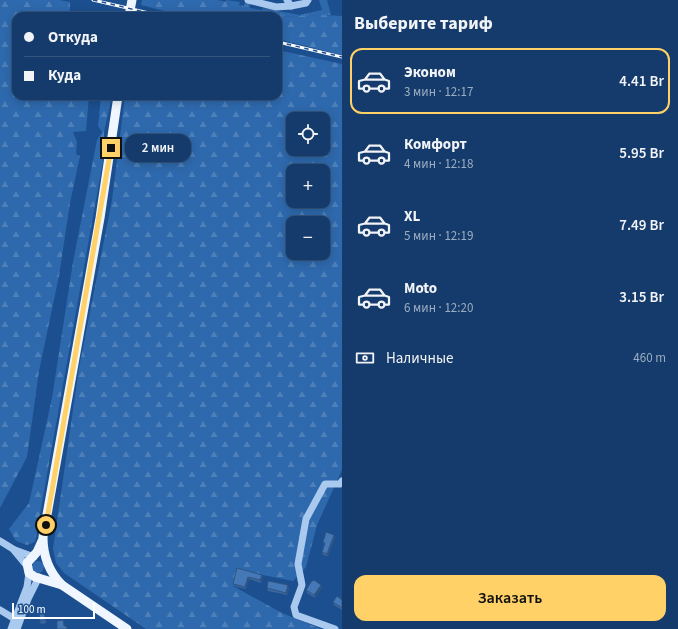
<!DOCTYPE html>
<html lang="ru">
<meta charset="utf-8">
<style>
:root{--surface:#143b6b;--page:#1d4271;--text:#f1f3f6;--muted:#9dadc1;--line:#33557e;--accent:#ffd166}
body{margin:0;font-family:"Source Sans 3",sans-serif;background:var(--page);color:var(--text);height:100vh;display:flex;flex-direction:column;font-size:15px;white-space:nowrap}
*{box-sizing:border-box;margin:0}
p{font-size:13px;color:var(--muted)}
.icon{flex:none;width:22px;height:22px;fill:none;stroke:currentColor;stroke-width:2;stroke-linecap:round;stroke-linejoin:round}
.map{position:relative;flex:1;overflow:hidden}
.panel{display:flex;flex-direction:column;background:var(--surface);width:336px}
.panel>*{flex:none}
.banner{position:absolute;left:12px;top:12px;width:270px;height:88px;border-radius:12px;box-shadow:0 2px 10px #0003,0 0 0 1px var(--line);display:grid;align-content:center;height:88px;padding:0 12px;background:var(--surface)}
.fabs{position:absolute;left:286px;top:112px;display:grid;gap:8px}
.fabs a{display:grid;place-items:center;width:44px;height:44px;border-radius:8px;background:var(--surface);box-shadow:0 2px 10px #0003,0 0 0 1px var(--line);font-size:20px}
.scale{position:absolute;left:12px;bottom:10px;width:83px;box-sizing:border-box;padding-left:4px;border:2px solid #fff;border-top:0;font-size:11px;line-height:14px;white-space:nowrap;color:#fff;-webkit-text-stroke:3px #1b4f8f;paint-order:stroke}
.end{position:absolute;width:18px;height:18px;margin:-9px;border:5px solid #ffd166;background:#111;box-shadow:0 0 0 2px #111}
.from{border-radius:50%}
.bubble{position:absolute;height:28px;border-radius:12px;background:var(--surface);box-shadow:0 2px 10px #0003,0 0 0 1px var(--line);font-size:13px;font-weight:600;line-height:28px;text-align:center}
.banner b{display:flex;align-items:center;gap:14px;height:38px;font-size:15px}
.banner b+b{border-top:1px solid var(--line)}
.banner i{width:10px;height:10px;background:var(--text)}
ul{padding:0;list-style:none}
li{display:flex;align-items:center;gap:12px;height:66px;margin:0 8px 6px;padding:0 4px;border:2px solid transparent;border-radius:12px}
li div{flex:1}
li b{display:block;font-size:15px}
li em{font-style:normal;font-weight:600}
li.selected{border-color:var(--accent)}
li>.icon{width:36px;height:36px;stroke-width:1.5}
h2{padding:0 12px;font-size:18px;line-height:48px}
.pay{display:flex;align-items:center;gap:10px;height:44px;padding:0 12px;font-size:15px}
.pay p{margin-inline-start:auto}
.cta{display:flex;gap:8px;margin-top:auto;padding:8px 12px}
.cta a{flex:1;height:46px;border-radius:12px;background:var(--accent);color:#111;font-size:16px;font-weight:600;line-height:46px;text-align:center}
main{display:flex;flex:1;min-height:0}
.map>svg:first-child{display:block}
.grass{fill:url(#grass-tufts)}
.forest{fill:url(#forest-firs);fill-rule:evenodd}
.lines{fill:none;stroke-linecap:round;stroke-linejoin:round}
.minor{stroke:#a9c9ee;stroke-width:7}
.major{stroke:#f0f6ff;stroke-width:9}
.rail-casing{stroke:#fff;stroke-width:3}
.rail{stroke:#1b4f8f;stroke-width:1.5;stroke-dasharray:4.5;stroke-linecap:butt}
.wall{fill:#3a679d}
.shaded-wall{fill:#305480}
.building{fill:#4478b7;stroke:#305480}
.route{stroke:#ffd166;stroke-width:5}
</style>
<main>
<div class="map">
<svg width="342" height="629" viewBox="0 0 342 629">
<defs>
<pattern id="grass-tufts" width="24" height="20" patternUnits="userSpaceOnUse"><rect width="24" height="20" fill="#2e69ad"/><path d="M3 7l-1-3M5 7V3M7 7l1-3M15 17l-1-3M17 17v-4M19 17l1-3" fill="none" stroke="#4d80b9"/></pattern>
<pattern id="forest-firs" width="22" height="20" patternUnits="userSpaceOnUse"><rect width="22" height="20" fill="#2e69ad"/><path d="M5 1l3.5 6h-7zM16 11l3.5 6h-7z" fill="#4d80b9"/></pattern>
</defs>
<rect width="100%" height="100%" fill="#1b4f8f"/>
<g class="grass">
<polygon points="226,0 240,2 239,5 244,6 245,3 250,4 250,8 262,10 263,8 299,15 322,10 319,0 327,0 331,15 278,17 248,16 226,12 228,3 226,2"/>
<circle cx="38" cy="567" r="6"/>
</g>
<g class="forest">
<polygon points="0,0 59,0 70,2 70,16 16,16 16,96 89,96 86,131 73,132 77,142 76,154 80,156 70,203 59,276 39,371 27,457 0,508"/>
<polygon points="142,0 217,0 228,2 227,12 248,16 184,16 141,5"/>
<polygon points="322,15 342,16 342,55 278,39 278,17"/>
<path d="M278,50L342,64V470L317,525L306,567L293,581L238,570L233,586L282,613L321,629H146L64,573L56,563L53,549L79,368L112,200L125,96H278ZM293,119H323V149H293ZM293,171H323V201H293ZM293,223H323V253H293Z"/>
<polygon points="101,96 112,96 104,132 104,155 35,542 27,545 16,541 9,529 29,503 52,398 73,262 97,140 102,132 98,126"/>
</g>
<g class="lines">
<g class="minor">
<polyline points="248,0 276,7 291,6"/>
<polyline points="287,0 291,6 306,3 308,0"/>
<polyline points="0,541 13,549 27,566"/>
<polyline points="15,550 34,557"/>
<polyline points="0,610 18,621"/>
<polyline points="11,629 27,587 29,573"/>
<polyline points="17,629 28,599 39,577"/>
<polyline points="335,629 296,615 294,607 302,585 298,564 306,519 325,484 340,484 342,481"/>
</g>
<g class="major">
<polyline points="129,16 132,0"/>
<polyline points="42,541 37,552 27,563 29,573 35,577 62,585 127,629"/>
<path d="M62,585C49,572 43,556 43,537L100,218L118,96"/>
</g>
<defs>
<g id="rail">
<polyline points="93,0 162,16"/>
<polyline points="278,42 342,57"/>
</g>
</defs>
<use href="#rail" class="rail-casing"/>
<use href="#rail" class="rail"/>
</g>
<g class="wall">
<polygon points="335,537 328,556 323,555 322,552 325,545 324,545 323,542"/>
<polygon points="237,568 262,575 263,577 261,583 249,579 246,589 234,586 233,584"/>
<polygon points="322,587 315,598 307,593 306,590"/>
<polygon points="267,588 289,588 287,595 268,591"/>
<polygon points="342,600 342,610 334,605 333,602"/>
<polygon points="45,614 46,623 41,624 40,621"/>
</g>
<g class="shaded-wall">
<polygon points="334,535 335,537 328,556 327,554"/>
<polygon points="262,575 263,577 261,583 260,580"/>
<polygon points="248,577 249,579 246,589 245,587"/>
<polygon points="288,585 289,588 287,595 286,593"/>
<polygon points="321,585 322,587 315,598 314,595"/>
</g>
<g class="building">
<polygon points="326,532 334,535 327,554 322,552 325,543 323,542"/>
<polygon points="237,568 262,575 260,580 248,577 245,587 233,584"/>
<polygon points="314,580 321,585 314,595 306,590 311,582"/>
<polygon points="268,581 288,585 286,593 267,588"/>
<polygon points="337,596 342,600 342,608 333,602"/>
<polygon points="39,611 44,611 45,620 40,621"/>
<polygon points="63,620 64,626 66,626 67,629 57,629 57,621"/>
</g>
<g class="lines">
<polyline class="route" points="46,525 111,148"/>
</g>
</svg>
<div class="fabs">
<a><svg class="icon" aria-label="locate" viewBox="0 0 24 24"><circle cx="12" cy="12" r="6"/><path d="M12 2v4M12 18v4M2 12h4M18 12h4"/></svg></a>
<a>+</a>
<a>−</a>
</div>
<div class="scale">100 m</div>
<i class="end from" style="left:46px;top:525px"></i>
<i class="end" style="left:111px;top:148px"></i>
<div class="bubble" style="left:125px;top:134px;width:66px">2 мин</div>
<div class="banner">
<b><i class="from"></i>Откуда</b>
<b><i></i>Куда</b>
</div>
</div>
<section class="panel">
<h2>Выберите тариф</h2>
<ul>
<li class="selected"><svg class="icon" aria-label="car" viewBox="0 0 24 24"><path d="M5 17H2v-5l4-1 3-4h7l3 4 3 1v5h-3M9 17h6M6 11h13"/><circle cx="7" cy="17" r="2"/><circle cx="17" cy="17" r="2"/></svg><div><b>Эконом</b><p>3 мин · 12:17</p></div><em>4.41 Br</em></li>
<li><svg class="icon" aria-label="car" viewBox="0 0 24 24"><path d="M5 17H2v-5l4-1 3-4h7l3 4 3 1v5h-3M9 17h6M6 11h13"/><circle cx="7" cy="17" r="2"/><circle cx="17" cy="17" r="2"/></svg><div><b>Комфорт</b><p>4 мин · 12:18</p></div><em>5.95 Br</em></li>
<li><svg class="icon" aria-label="car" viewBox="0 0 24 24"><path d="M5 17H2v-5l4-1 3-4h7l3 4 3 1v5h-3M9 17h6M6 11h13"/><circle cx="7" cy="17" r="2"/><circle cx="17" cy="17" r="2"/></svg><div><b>XL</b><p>5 мин · 12:19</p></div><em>7.49 Br</em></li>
<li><svg class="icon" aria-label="car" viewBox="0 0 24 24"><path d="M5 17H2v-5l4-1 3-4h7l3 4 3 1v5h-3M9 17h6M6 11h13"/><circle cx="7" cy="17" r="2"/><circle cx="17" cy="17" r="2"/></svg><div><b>Moto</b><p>6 мин · 12:20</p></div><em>3.15 Br</em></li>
</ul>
<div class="pay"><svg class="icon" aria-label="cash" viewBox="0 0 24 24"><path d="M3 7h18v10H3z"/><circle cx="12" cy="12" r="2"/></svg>Наличные<p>460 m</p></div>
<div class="cta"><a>Заказать</a></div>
</section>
</main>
